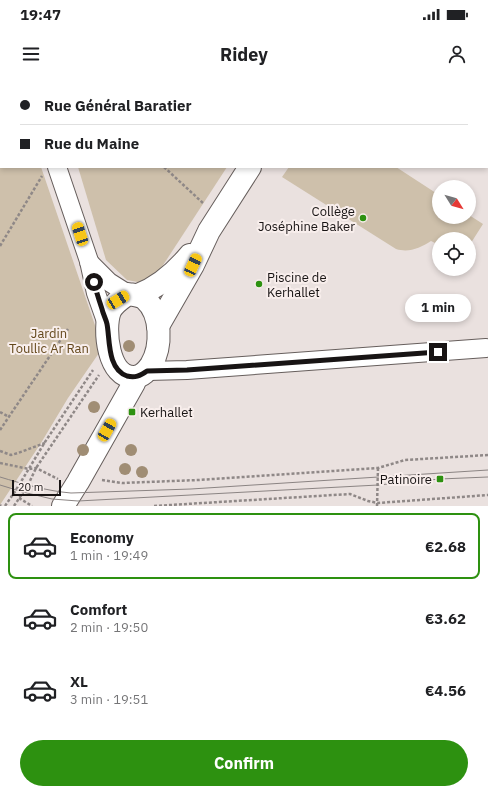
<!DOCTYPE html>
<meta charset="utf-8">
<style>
:root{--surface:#fff;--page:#f2f2f2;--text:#202124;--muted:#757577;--line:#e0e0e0;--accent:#2d9110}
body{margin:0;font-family:"IBM Plex Sans",sans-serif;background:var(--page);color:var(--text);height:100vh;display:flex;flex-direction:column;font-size:15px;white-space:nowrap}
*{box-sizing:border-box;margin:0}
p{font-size:13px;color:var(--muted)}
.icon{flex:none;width:22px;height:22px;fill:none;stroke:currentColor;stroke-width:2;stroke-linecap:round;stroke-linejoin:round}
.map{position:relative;height:426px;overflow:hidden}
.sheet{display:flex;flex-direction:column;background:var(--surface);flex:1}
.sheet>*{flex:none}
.hud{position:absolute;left:0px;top:0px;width:488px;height:88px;box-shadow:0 2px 6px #0003;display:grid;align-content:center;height:88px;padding:0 20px;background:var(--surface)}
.needle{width:26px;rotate:127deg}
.tools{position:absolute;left:432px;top:100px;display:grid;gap:8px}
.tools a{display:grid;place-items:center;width:44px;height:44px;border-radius:50%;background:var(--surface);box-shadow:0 2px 6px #0003;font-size:20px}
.scale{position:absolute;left:12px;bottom:10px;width:49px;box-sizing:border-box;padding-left:4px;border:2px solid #181414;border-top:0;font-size:11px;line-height:14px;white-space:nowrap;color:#181414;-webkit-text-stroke:3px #f8eeec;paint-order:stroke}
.end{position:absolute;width:18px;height:18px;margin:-9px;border:5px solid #181414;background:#fff;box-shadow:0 0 0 2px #fff}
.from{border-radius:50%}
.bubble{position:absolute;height:28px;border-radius:14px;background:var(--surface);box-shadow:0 2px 6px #0003;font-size:13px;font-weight:700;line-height:28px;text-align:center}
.car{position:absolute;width:12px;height:24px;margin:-12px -6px;border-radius:5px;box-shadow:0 0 3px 1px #0007;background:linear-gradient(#f5c518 24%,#345 0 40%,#f5c518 0 76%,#345 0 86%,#f5c518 0)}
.hud b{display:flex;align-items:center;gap:14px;height:38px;font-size:15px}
.hud b+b{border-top:1px solid var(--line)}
.hud i{width:10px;height:10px;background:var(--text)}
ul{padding:7px 0 0;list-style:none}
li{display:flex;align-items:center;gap:12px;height:66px;margin:0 8px 6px;padding:0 12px;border:2px solid transparent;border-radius:8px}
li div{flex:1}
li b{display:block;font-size:15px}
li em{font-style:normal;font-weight:700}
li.current{border-color:var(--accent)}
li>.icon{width:36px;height:36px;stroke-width:1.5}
.primary-button{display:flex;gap:8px;margin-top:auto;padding:8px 20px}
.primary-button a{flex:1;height:46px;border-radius:24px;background:var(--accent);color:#fff;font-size:16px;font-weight:700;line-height:46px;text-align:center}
.status{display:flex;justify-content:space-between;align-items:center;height:28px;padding:0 20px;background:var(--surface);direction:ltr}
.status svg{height:11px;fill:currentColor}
header{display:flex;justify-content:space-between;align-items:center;height:52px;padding:0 20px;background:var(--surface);font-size:18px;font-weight:700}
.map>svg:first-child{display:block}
.green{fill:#cec0ab}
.forest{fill:#c0ae94}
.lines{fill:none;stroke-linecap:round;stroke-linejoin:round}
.minor-casing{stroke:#665e5c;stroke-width:20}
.tertiary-casing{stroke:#665e5c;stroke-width:24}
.path{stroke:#8f8887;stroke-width:2.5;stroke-dasharray:3 2;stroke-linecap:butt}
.minor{stroke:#fff;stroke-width:18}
.tertiary{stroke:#fff;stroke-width:22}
.tram{stroke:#8b8483;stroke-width:1}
.tree{fill:#a08d74}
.route{stroke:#181414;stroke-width:5}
.poi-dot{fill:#2d9110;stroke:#f8eeec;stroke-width:1.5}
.labels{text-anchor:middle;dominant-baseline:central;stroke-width:4;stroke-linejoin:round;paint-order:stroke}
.poi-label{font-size:13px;fill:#181414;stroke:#f8eeec;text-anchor:end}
.park-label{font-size:13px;fill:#64481c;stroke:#f8eeec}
</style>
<div class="status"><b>19:47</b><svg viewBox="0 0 49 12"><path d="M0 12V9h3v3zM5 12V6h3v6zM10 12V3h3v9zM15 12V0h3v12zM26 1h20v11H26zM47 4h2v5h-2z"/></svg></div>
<header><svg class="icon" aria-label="menu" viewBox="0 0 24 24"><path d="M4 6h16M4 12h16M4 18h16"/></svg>Ridey<svg class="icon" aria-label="person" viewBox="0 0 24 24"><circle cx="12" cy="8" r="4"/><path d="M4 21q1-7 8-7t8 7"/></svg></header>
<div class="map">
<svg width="488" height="426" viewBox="0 0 488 426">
<rect width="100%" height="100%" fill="#eae1df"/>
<g class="green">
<polygon points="210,0 285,0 285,1 209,1"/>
<polygon points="1,44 1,87 41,87 99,257 99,273 68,318 41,363 0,425 0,46"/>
<polygon points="78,87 227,87 156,196 143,203 127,200 106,180"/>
<path d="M289,87H396L439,115V137H469V135L483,144L469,166V159H439V165L431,161C420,168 409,173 396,169L282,97Z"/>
</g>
<polygon class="forest" points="103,0 210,0 209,1 102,1"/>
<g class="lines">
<defs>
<g id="minor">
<polyline points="31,0 32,1"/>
<polyline points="78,1 79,0"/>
<polyline points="0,23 1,24"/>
<polyline points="57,87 89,181 96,213 107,244"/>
<polyline points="89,182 109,202 128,214"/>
<polyline points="147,291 187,290 486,268"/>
</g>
<g id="tertiary">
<polyline points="306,1 306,0"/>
<path d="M128,214C134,215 140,215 145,219C162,234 162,267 151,285C147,291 143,296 135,297C108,299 103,249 110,231C114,223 121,219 128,214Z"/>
<path d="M138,215C159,207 175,193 190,175"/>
<polyline points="158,246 193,185 209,151 250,87"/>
<polyline points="63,426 78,402 134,303 136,297"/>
</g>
</defs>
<use href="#minor" class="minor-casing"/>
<use href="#tertiary" class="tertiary-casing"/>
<g class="path">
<polyline points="267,1 267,0"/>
<polyline points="164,87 204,124"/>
<polyline points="0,166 42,96"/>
<polyline points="0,332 9,337"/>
<polyline points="0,350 68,249"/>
<polyline points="0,371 11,375 18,373 45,363"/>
<polyline points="0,383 29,389 36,388 58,399"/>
<polyline points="102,400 122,403 198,400 378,388 405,380 488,375"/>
<polyline points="19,418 32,426"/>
<polyline points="0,425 1,426"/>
<polyline points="5,426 16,410 45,362 93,290"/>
<polyline points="14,426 28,405 36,388 99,295"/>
<polyline points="154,426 350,414 368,421 378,423 488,415"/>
<polyline points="377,426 378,388"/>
</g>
<use href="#minor" class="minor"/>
<use href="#tertiary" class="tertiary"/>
<g class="tram">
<path d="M0,397C23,404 47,411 71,413L191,409L488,390"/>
<polyline points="0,405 23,412 52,419 78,421 378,405 440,399 488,397"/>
</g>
</g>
<g class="tree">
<circle cx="456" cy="227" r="6"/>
<circle cx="129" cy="266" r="6"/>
<circle cx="94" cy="327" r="6"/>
<circle cx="83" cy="370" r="6"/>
<circle cx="131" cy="370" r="6"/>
<circle cx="125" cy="389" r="6"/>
<circle cx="142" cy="392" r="6"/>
</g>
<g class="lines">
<path class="route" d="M94,202C96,211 99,220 102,229C103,234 106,239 107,244C110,259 107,289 127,296C135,298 140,296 147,291L187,290L438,272"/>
</g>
<g class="poi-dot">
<circle cx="363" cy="138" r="4"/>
<circle cx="259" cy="204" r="4"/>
<rect x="128" y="328" width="8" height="8" rx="2"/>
<rect x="436" y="395" width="8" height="8" rx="2"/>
</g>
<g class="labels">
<g class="poi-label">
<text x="355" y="131">Collège<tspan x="355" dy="15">Joséphine Baker</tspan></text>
<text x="267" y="197" text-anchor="start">Piscine de<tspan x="267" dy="15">Kerhallet</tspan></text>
<text x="140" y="332" text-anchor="start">Kerhallet</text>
<text x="432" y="399">Patinoire</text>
</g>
<g class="park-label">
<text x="49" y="253">Jardin<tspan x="49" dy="15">Toullic Ar Ran</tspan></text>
</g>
</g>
</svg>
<div class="tools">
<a><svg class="needle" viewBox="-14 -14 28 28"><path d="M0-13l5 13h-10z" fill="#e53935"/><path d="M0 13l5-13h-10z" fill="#757577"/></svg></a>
<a><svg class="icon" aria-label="locate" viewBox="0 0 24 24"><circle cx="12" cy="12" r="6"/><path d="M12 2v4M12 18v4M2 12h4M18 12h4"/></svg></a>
</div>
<div class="scale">20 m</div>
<i class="end from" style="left:94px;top:202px"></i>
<i class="end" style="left:438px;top:272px"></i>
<div class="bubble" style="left:405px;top:214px;width:66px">1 min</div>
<i class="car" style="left:80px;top:154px;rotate:342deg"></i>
<i class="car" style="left:193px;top:185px;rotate:25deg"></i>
<i class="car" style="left:118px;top:220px;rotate:59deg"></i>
<i class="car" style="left:107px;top:350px;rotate:30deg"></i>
<div class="hud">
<b><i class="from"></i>Rue Général Baratier</b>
<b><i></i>Rue du Maine</b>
</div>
</div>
<section class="sheet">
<ul>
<li class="current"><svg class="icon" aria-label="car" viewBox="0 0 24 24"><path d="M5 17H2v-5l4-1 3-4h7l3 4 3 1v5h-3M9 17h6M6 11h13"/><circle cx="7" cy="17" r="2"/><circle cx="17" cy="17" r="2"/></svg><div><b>Economy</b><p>1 min · 19:49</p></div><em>€2.68</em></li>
<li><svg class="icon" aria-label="car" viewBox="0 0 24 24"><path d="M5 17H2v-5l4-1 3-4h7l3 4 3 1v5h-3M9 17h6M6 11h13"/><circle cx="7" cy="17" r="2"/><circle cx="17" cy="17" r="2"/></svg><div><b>Comfort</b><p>2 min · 19:50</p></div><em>€3.62</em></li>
<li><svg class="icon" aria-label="car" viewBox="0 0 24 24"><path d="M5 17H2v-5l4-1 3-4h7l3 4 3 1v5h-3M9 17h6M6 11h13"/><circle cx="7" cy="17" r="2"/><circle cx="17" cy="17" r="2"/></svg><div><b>XL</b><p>3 min · 19:51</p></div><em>€4.56</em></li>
</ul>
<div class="primary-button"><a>Confirm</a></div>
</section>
